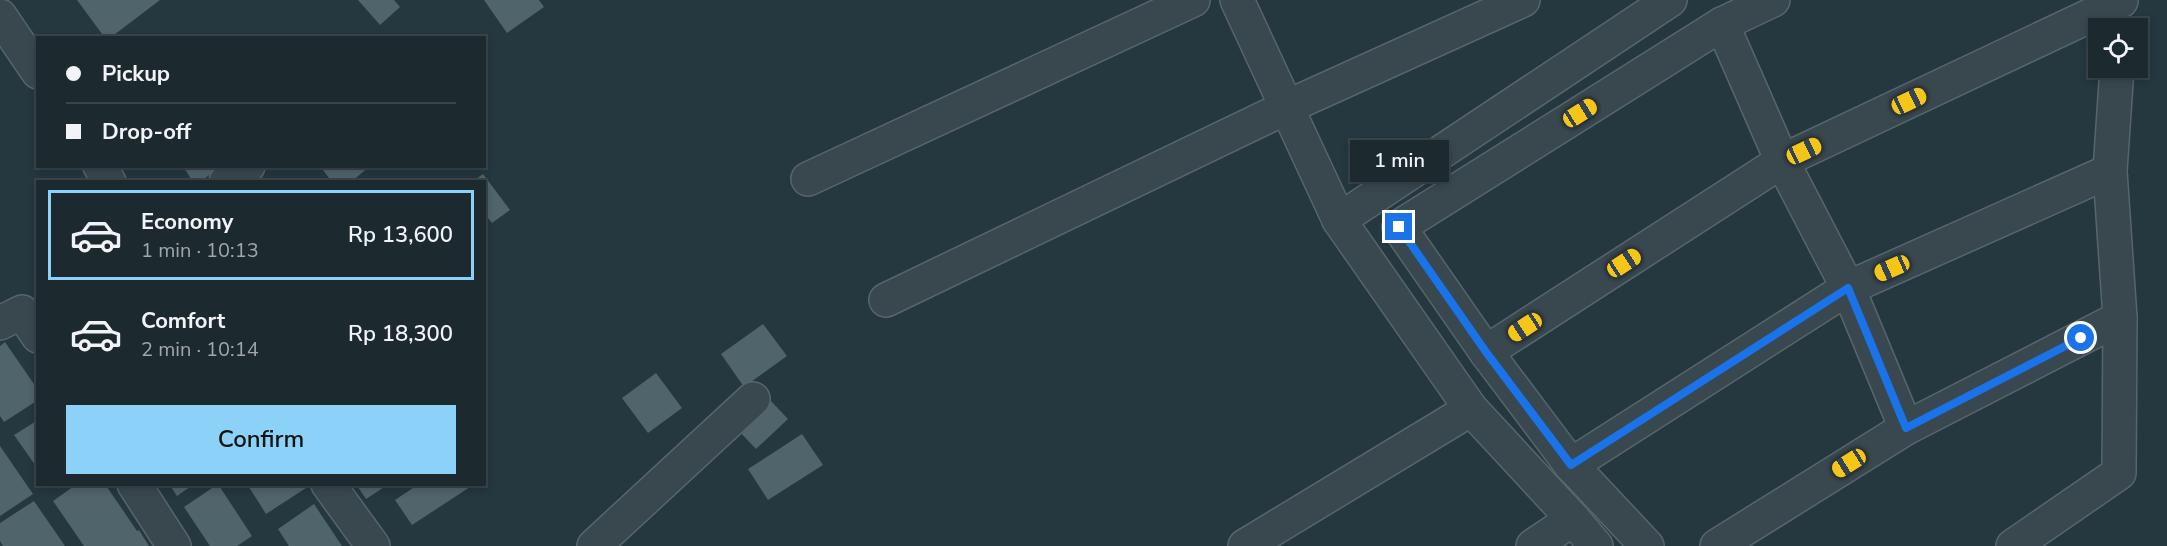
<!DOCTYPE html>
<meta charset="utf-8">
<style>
:root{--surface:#1c292f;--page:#253137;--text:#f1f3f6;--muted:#a0a6aa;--line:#3a454b;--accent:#8cd2f8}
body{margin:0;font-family:"Nunito Sans",sans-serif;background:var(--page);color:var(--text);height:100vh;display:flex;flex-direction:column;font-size:22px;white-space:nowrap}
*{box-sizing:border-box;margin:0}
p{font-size:20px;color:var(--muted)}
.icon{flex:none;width:33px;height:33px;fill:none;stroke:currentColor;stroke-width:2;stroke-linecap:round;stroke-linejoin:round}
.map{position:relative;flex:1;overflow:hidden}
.panel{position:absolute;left:36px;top:180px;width:450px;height:306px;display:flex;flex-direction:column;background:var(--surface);border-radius:0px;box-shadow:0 3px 9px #0003,0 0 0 2px var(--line)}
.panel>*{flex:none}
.hud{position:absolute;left:36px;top:36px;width:450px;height:132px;border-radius:0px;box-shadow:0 3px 9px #0003,0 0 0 2px var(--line);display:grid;align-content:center;height:132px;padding:0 30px;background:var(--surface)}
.buttons{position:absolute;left:2088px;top:18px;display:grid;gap:12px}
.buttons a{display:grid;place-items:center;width:60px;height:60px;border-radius:0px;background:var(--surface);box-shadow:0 3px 9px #0003,0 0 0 2px var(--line);font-size:30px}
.end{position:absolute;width:27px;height:27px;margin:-14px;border:8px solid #1a73e8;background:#fff;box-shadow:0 0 0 3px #fff}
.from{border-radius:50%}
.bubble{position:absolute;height:42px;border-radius:0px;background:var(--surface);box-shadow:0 3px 9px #0003,0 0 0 2px var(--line);font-size:20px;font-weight:600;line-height:42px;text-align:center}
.car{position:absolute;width:18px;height:36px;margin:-18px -9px;border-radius:8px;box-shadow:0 0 4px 2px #0007;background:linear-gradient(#f5c518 24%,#345 0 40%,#f5c518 0 76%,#345 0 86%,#f5c518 0)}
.hud b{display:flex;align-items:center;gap:21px;height:57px;font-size:22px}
.hud b+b{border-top:2px solid var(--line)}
.hud i{width:15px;height:15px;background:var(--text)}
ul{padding:10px 0 0;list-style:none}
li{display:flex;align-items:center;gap:18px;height:90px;margin:0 12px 9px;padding:0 18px;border:3px solid transparent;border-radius:0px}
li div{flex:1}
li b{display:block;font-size:22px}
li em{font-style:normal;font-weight:600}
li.on{border-color:var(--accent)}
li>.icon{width:54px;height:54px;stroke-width:1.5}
.button{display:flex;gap:12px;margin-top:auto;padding:12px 30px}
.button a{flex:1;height:69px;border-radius:0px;background:var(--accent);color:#111;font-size:24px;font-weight:600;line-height:69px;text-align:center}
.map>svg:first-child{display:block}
.building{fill:#50646c}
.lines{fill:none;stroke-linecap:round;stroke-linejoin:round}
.minor-casing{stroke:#57656d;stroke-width:36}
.minor{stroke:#39484f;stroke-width:33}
.route{stroke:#1a73e8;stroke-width:8}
</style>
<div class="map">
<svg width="2167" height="546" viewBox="0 0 2167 546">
<rect width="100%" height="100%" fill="#25373f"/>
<g class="building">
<polygon points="77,0 160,0 110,38 105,38"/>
<polygon points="358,0 394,0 400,7 380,25"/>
<polygon points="484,0 539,0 544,7 507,33"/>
<polygon points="183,166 221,166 200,182 193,182"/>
<polygon points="320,166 370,166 351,182 332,182"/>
<polygon points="483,174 510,210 492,223 484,213 484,182 472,182"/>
<polygon points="763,324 787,356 744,387 721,354"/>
<polygon points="5,342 38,390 38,400 4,422 0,416 0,346"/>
<polygon points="656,373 682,408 648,433 622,398"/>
<polygon points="769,399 788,419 756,449 737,429"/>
<polygon points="38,420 38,469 14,435"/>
<polygon points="802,434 823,465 768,500 748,469"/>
<polygon points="0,446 33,494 0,516"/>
<polygon points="77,484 105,484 137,531 139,530 149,546 84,546 53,501"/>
<polygon points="169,484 194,484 177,496"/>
<polygon points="218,484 252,536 237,546 210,546 184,507"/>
<polygon points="247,484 304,484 306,488 266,514"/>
<polygon points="356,484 389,484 366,499"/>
<polygon points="419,484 469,484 470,487 412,525 395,500"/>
<polygon points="34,501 65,546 3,546 0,541 0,523"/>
<polygon points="314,504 342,546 289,546 278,529"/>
</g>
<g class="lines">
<defs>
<g id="minor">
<polyline points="1237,0 1339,220"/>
<polyline points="0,16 38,72"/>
<polyline points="1722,24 1782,161 1848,288 1906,428"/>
<polyline points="100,166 109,182"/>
<polyline points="808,179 1193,0"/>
<polyline points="226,182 248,166"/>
<polyline points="886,300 1287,107 1523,0"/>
<polyline points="0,323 22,312 38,336"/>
<polyline points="1486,352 1782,161 2121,1"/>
<polyline points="1571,465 1848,288 2110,171"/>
<polyline points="134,484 174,546"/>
<polyline points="328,484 373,546"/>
<polyline points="594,546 753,399"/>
<polyline points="1245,546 1471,409"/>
<polyline points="1533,546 1573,519"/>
<polyline points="1596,546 1573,519 1471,409 1339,220 1670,0"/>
<polyline points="1647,546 1571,465 1486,352 1399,227 1722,24 1773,0"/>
<polyline points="1717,546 1906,428 2120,318"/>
<polyline points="2013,546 2119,473 2120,318 2110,171 2117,68"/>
</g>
</defs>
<use href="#minor" class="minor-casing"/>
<use href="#minor" class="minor"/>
</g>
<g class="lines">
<polyline class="route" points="1399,227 1486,352 1571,465 1848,288 1906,428 2081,338"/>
</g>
</svg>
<div class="buttons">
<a><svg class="icon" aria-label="locate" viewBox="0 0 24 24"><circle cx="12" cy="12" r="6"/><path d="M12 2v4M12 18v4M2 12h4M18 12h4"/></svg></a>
</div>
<i class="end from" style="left:2081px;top:338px"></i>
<i class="end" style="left:1399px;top:227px"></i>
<div class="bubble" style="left:1350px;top:140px;width:99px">1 min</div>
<i class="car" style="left:1909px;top:101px;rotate:65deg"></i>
<i class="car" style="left:1580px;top:113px;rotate:58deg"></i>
<i class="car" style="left:1804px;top:151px;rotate:65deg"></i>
<i class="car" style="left:1624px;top:263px;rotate:57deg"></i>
<i class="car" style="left:1892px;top:268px;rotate:246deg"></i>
<i class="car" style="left:1525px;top:327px;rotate:237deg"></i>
<i class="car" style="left:1849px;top:463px;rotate:238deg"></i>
<div class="hud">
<b><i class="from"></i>Pickup</b>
<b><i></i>Drop-off</b>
</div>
<section class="panel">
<ul>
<li class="on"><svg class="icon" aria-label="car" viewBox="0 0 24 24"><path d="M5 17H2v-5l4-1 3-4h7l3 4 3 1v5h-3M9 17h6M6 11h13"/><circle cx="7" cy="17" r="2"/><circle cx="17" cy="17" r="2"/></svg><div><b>Economy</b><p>1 min · 10:13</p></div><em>Rp 13,600</em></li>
<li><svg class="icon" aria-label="car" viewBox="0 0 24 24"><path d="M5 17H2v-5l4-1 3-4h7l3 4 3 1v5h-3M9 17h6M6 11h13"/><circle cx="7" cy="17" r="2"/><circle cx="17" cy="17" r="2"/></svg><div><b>Comfort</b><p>2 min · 10:14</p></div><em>Rp 18,300</em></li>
</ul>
<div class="button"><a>Confirm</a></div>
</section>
</div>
